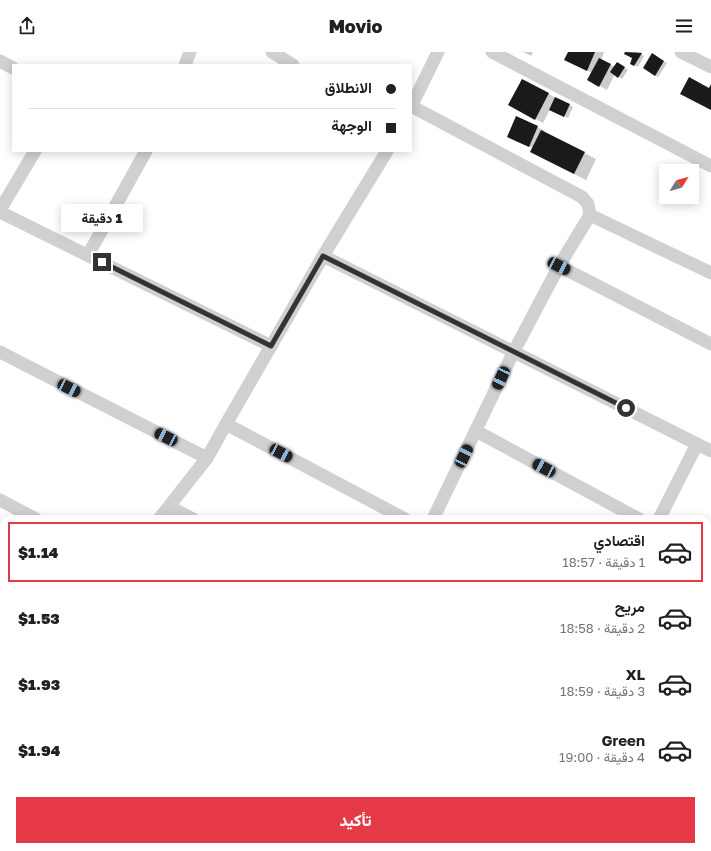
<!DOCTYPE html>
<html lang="ar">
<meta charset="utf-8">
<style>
:root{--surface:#fff;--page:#f6f6f6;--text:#202124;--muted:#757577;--line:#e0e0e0;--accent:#e63946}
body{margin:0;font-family:"Golos Text",Vazirmatn,sans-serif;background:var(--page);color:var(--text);direction:rtl;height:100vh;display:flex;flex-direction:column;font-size:15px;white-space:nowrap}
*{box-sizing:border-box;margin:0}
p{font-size:13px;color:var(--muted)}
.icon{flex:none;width:22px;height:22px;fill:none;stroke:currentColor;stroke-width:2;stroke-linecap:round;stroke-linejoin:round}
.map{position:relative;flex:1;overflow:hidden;direction:ltr}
.drawer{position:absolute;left:0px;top:463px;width:711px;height:336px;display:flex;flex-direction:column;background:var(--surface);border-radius:12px 12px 0 0;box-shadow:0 2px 10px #0003;direction:rtl}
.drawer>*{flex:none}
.hud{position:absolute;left:12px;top:12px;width:400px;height:88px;border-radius:0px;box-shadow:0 2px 10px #0003;direction:rtl;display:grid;align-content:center;height:88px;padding:0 16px;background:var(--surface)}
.needle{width:26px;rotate:53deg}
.buttons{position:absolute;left:659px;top:112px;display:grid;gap:8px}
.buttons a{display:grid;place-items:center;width:40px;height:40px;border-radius:0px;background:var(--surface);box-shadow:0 2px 10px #0003;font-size:20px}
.end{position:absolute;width:18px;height:18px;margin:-9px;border:5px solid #333;background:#fff;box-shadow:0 0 0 2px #fff}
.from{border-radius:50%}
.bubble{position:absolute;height:28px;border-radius:0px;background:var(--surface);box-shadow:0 2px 10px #0003;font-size:13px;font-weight:800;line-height:28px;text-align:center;direction:rtl}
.car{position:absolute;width:12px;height:24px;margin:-12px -6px;border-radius:5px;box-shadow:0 0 3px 1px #0007;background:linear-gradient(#222 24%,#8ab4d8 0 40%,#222 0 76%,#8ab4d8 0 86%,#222 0)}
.hud b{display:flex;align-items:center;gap:14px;height:38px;font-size:15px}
.hud b+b{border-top:1px solid var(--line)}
.hud i{width:10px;height:10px;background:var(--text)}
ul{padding:7px 0 0;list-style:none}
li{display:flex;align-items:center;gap:12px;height:60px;margin:0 8px 6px;padding:0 8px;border:2px solid transparent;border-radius:0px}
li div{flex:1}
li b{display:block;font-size:15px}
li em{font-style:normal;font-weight:800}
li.active{border-color:var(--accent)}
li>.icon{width:36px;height:36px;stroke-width:1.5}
.button{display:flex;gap:8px;margin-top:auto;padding:8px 16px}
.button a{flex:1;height:46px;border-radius:0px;background:var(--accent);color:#fff;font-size:16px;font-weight:800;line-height:46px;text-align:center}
header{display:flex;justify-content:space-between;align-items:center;height:52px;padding:0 16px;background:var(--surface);font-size:18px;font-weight:800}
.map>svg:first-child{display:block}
.shadow{fill:#0003}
.building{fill:#1a1a1a}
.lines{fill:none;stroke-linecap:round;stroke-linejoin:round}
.minor{stroke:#d0d0d0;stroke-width:13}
.route{stroke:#333;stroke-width:5}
</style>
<header><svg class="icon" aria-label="menu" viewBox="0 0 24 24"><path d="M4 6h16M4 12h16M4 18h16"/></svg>Movio<svg class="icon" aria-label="share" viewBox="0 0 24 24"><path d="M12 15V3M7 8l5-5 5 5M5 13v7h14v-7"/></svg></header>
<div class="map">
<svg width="711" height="799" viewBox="0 0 711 799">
<rect width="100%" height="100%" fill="#fff"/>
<g class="shadow">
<polygon points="523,0 533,0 531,4"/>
<polygon points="569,0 604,0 601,8 615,15 621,13 628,18 622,27 615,22 607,38 596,32 592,21 573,11"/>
<polygon points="626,0 638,0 644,4 638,15 631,11 634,6 625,1"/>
<polygon points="652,3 667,11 658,25 644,16"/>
<polygon points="522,28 573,55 568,66 550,57 543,71 509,52"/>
<polygon points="537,75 545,79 544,80 596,107 586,128 542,106 533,96 515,89"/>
</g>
<g class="building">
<polygon points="568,0 595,0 587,19 564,8"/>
<polygon points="625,0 642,1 634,14 630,12 632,6 624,2"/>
<polygon points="652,1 664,9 655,24 643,16"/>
<polygon points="599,6 611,12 599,35 587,28"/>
<polygon points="617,10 625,15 618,26 610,20"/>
<polygon points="689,25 709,36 711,32 711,58 680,42"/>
<polygon points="522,27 549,41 535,68 508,53"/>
<polygon points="555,45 570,52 564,65 549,58"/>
<polygon points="516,64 538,74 529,95 507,85"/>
<polygon points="541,78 585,100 574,122 530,100"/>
</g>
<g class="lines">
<g class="minor">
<polyline points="272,0 293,13"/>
<polyline points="492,0 711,114"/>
<polyline points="681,0 711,15"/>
<polyline points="0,9 13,16"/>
<polyline points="185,13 190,0"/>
<polyline points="411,54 582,145 588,152 590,163 711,221"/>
<polyline points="411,55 438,0"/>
<polyline points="0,158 35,99"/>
<polyline points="0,160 271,294"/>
<polyline points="88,203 146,99"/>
<polyline points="323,204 711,399"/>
<polyline points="559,214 711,292"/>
<polyline points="0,300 207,406"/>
<polyline points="226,372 405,467"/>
<polyline points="476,379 639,467"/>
<polyline points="0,448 36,467"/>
<polyline points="170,455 193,467"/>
<polyline points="159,467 207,406 226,372 323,204 387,99"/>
<polyline points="433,467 514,299 559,214 590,163"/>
<polyline points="659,467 697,392"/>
<polyline points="707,504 711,506"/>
<polyline points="707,572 711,575"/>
<polyline points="0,592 4,593"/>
<polyline points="0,622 4,619"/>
<polyline points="0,661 4,663"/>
<polyline points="707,677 711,679"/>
<polyline points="0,760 4,752"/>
<polyline points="285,795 293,799"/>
<polyline points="490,799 492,795"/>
<polyline points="620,799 622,795"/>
</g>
</g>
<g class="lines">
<polyline class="route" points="102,210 271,294 323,204 626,356"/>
</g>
</svg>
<div class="buttons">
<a><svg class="needle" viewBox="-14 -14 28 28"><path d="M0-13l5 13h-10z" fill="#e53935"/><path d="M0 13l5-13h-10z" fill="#757577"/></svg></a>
</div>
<i class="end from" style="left:626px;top:356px"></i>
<i class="end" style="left:102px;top:210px"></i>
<div class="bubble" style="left:61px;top:152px;width:82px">1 دقيقة</div>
<i class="car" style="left:559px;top:214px;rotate:117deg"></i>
<i class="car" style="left:501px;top:326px;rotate:205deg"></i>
<i class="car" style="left:69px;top:336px;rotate:117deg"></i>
<i class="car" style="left:166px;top:385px;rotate:297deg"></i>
<i class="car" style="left:281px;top:401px;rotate:118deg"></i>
<i class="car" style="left:464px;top:404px;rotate:26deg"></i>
<i class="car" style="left:544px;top:416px;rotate:298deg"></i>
<div class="hud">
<b><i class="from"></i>الانطلاق</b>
<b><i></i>الوجهة</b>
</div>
<section class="drawer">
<ul>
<li class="active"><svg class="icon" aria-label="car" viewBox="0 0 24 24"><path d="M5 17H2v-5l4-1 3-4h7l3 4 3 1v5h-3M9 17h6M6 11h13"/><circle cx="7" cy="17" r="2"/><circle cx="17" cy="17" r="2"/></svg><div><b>اقتصادي</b><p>1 دقيقة · 18:57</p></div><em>$1.14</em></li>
<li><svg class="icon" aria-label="car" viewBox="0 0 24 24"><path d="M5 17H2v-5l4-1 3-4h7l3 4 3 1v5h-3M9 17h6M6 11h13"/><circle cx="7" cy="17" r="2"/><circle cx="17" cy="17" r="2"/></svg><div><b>مريح</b><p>2 دقيقة · 18:58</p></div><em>$1.53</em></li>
<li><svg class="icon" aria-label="car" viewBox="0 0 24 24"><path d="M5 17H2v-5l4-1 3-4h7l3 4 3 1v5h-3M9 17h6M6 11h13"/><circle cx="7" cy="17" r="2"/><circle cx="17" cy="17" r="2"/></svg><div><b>XL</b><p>3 دقيقة · 18:59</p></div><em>$1.93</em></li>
<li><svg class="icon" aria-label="car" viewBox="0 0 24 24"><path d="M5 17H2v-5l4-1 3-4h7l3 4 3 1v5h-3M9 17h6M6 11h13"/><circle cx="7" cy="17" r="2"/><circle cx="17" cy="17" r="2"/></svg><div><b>Green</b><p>4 دقيقة · 19:00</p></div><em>$1.94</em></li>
</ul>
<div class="button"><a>تأكيد</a></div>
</section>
</div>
